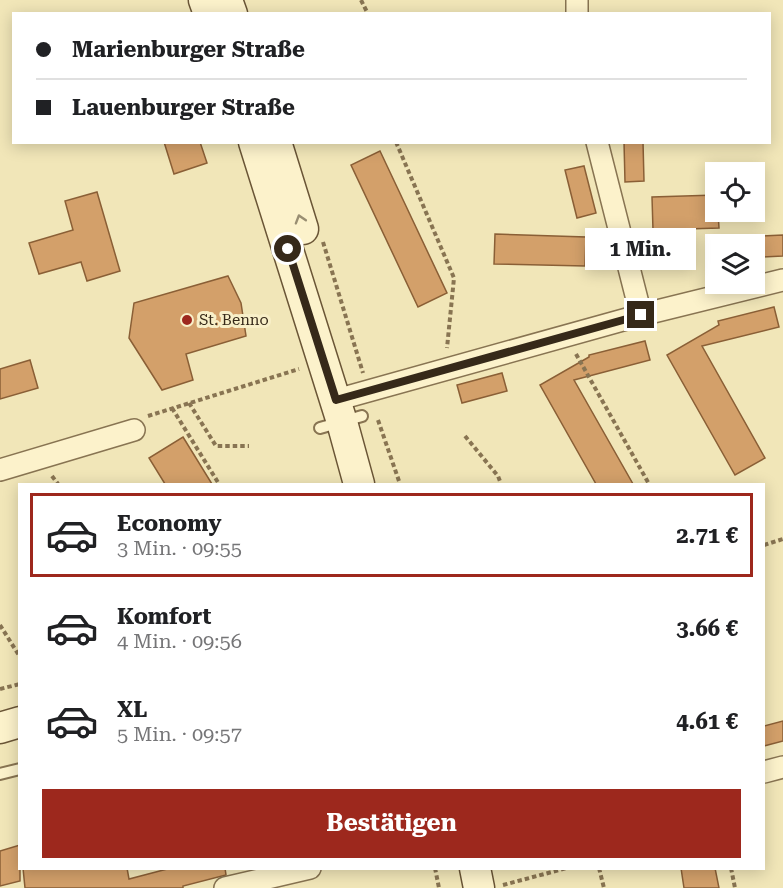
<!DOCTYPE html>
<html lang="de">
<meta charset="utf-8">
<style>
:root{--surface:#fff;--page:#f2f2f2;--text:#202124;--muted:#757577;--line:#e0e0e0;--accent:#9d281d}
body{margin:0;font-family:"Roboto Serif",serif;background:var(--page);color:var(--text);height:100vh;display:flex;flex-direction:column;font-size:22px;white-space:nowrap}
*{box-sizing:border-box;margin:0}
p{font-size:20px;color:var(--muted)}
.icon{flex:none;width:33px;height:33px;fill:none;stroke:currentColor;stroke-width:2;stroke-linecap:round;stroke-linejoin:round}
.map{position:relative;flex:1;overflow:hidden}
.panel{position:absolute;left:18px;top:483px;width:747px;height:387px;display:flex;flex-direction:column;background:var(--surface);border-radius:0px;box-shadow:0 3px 15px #0003}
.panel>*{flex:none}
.top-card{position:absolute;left:12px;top:12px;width:759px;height:132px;border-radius:0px;box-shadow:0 3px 15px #0003;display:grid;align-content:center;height:132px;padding:0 24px;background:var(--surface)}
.controls{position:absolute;left:705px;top:162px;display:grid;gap:12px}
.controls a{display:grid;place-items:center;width:60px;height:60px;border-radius:0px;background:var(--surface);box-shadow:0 3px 15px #0003;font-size:30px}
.end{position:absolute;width:27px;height:27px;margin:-14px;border:8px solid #362919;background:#fff;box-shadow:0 0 0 3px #fff}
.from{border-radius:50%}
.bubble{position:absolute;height:42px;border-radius:0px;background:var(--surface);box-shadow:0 3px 15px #0003;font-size:20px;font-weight:700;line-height:42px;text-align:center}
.top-card b{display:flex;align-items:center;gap:21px;height:57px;font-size:22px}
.top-card b+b{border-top:2px solid var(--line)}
.top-card i{width:15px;height:15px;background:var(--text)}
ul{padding:10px 0 0;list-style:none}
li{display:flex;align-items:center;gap:18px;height:84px;margin:0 12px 9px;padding:0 12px;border:3px solid transparent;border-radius:0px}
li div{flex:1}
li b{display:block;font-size:22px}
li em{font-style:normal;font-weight:700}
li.active{border-color:var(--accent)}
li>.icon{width:54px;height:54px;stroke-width:1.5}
.action{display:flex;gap:12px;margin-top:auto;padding:12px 24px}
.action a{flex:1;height:69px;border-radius:0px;background:var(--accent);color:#fff;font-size:24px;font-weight:700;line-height:69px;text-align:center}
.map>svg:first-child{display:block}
.building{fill:#d3a06a;stroke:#8a5f36;stroke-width:1.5}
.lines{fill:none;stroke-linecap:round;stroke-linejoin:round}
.lane-casing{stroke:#887452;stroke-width:14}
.street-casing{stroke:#887452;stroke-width:24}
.secondary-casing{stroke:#6a5536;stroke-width:33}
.path{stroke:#887452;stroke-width:4;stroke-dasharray:4.5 3;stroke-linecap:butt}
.lane{stroke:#fcf2cb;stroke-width:10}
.street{stroke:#fcf2cb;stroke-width:21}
.secondary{stroke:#fcf2cb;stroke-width:30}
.oneway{stroke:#998e72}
.route{stroke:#362919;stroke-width:8}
.poi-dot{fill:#9d281d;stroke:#f8efc8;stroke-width:2}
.labels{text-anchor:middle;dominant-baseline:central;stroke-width:6;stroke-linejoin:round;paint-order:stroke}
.poi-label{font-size:15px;fill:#362919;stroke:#f8efc8;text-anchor:start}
</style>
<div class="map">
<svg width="783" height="888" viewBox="0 0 783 888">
<rect width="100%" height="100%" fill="#f1e6b8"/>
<g class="building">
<polygon points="164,142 200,142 207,163 174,174"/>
<polygon points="624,142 643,142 644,181 625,182"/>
<polygon points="380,151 447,293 418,307 351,165"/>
<polygon points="584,166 596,213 577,218 565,170"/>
<polygon points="97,192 120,271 87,281 81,262 39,274 29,243 73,230 65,201"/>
<polygon points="716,195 716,212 718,212 719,228 653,230 652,197"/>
<polygon points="495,234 586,237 585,266 494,264"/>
<polygon points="783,235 783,256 763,257 762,236"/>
<polygon points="228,276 241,303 246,336 186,354 193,380 162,390 129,338 134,303"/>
<polygon points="774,307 779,327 702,346 765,458 735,475 667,355 719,325 718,321"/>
<polygon points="645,341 650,360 574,380 633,484 596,484 540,385 589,357 589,355"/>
<polygon points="30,360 38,388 0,399 0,369"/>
<polygon points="502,373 507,391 462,403 457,385"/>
<polygon points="183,437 212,484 165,484 149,458"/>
<polygon points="783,721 783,741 764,746 764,726"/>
<polygon points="20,845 20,881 0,886 0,851"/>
<polygon points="23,868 127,868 129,879 171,868 225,868 226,875 183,886 183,888 25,888"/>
<polygon points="681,868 715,868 719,888 684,888"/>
</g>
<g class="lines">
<defs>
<g id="lane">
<polyline points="320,428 362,416"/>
<polyline points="0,774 20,769"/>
</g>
<g id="street">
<polyline points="577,14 577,0"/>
<polyline points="597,142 641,315"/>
<polyline points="336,400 641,315 783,280"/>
<polyline points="0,470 134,430"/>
<polyline points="764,772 783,767"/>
<polyline points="225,888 310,868"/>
</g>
<g id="secondary">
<polyline points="204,0 209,14"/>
<polyline points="227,0 232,14"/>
<polyline points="254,142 342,422 359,484"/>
<polyline points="276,142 303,229"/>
<polyline points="0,728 20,722"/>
<polyline points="475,868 479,888"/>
</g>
</defs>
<use href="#lane" class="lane-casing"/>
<use href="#street" class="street-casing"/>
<use href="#secondary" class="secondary-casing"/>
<g class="path">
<polyline points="361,0 368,14"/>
<polyline points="396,142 454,278 447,348"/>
<polyline points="323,242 363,373"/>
<polyline points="576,354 649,484"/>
<polyline points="189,403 216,446 249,446"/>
<polyline points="172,408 219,484"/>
<polyline points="148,416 299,369"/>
<polyline points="378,420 400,484"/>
<polyline points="465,436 498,476 501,484"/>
<polyline points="52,476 58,484"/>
<polyline points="764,545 783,539"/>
<polyline points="0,625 20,657"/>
<polyline points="0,689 20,684"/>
<polyline points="435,868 439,888"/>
<polyline points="599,868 604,888"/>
<polyline points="731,868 735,888"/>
<polyline points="503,885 567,868"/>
</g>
<use href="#lane" class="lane"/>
<use href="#street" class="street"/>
<use href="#secondary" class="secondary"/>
</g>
<defs><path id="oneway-chevron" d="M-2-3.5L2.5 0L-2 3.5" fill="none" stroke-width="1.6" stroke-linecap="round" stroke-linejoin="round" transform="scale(1.5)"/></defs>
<use class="oneway" href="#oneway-chevron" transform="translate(300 219) rotate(-107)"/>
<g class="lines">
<polyline class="route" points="288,249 336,400 641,315"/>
</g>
<circle class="poi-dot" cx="187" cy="320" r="6"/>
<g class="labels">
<g class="poi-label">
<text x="199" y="320">St. Benno</text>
</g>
</g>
</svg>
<div class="controls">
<a><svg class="icon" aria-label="locate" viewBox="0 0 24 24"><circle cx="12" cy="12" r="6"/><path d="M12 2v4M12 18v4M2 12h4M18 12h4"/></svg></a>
<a><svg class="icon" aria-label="layers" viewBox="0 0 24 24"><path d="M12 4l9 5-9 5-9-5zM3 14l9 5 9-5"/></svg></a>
</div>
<i class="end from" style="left:288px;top:249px"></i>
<i class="end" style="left:641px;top:315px"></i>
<div class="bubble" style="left:585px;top:228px;width:111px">1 Min.</div>
<div class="top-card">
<b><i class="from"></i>Marienburger Straße</b>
<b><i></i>Lauenburger Straße</b>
</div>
<section class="panel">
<ul>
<li class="active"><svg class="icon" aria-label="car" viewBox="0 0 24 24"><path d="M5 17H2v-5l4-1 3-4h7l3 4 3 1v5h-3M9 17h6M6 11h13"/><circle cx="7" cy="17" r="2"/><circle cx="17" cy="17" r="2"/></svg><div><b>Economy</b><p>3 Min. · 09:55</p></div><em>2.71 €</em></li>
<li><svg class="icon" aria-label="car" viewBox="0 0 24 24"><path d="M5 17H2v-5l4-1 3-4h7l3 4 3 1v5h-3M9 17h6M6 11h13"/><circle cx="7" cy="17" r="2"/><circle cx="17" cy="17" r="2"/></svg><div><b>Komfort</b><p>4 Min. · 09:56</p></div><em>3.66 €</em></li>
<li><svg class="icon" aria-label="car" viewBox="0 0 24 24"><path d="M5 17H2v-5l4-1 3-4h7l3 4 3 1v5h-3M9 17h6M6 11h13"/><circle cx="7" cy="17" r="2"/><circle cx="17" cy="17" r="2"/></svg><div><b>XL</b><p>5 Min. · 09:57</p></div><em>4.61 €</em></li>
</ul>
<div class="action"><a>Bestätigen</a></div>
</section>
</div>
